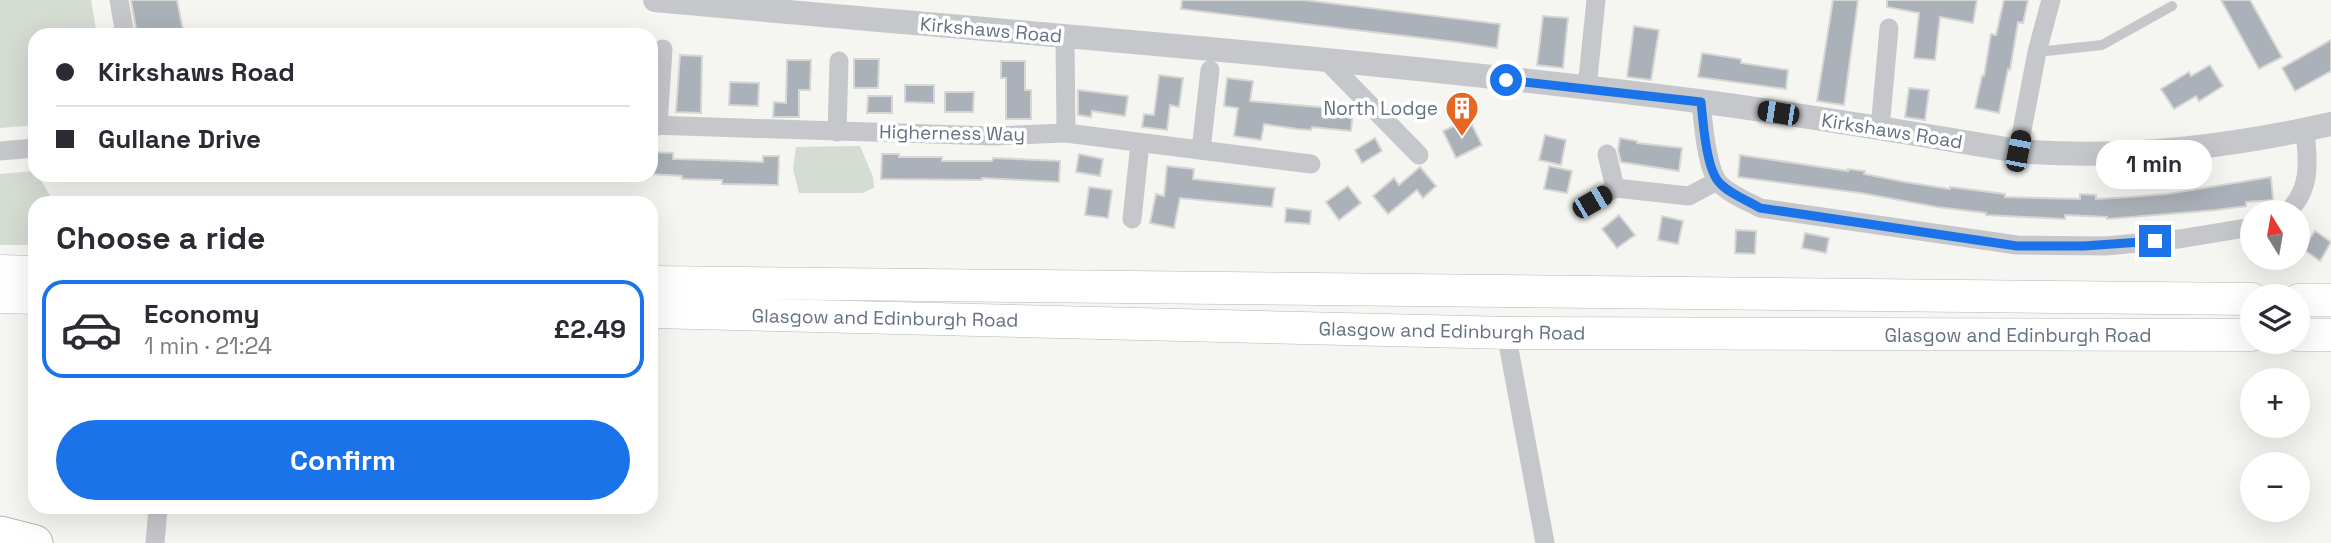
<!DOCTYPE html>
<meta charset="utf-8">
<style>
:root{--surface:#fff;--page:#f2f2f3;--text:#2b2b33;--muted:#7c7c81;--line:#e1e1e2;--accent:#1a73e8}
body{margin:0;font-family:"Space Grotesk",sans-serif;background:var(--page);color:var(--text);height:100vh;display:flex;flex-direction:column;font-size:26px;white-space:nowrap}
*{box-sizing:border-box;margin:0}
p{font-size:23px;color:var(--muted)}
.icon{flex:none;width:38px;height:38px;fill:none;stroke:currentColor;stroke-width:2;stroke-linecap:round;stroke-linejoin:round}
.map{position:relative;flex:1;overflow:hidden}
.panel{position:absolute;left:28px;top:196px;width:630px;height:318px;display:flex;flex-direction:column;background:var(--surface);border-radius:21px;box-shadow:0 7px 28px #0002}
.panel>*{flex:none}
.hud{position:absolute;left:28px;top:28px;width:630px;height:154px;border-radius:21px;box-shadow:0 7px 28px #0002;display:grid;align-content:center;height:154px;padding:0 28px;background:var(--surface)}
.needle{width:46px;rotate:349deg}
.buttons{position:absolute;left:2240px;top:200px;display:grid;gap:14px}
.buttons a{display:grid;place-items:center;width:70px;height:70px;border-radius:50%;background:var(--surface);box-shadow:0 7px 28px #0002;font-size:35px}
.end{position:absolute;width:32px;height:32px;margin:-16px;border:9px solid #1a73e8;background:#fff;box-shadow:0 0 0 4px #fff}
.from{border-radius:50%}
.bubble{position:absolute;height:49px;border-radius:24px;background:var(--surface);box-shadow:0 7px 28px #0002;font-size:23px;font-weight:700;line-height:49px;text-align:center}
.car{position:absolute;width:21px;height:42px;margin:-21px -10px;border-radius:9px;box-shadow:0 0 5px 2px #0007;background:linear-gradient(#222 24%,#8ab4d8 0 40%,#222 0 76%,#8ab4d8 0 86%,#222 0)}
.hud b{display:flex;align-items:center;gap:24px;height:66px;font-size:26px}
.hud b+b{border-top:2px solid var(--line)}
.hud i{width:18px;height:18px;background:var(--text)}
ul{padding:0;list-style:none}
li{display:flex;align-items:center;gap:21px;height:98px;margin:0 14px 10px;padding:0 14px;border:4px solid transparent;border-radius:21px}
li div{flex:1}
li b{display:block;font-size:26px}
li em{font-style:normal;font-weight:700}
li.active{border-color:var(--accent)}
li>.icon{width:63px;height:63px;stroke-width:1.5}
h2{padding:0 28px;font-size:32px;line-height:84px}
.button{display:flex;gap:14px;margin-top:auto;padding:14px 28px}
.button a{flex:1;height:80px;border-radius:42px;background:var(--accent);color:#fff;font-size:28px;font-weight:700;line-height:80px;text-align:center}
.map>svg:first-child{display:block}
.green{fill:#d5dcd2}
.building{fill:#abb1b8;stroke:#d6d6d4;stroke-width:2}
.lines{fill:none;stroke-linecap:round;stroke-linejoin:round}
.trunk-casing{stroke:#b5b7bb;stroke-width:33}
.motorway-casing{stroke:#b5b7bb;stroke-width:37}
.service{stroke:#c5c7cb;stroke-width:10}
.minor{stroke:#c5c7cb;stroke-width:19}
.tertiary{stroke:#c5c7cb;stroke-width:24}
.trunk{stroke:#fff;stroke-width:32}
.motorway{stroke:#fff;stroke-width:35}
.route{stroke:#1a73e8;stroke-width:9}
.labels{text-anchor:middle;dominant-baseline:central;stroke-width:7;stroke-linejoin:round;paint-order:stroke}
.street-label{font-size:19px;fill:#647183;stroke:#fff}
.poi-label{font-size:19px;fill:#647183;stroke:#fff;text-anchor:end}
</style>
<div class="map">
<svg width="2331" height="543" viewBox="0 0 2331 543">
<rect width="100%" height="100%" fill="#f5f5f1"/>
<g class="green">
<polygon points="0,0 91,0 97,35 35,35 35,125 0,128"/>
<polygon points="860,146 873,177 874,188 862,193 799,193 793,169 796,147"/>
<polygon points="35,171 35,175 38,175 50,196 49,203 35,203 35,245 0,245 0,174"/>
</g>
<g class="building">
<polygon points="131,0 177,0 184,35 137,35"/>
<polygon points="1182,0 1304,0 1500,24 1497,48 1456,42 1181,9"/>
<polygon points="1833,0 1858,0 1844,105 1817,101"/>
<polygon points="1887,0 1977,0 1973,23 1940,17 1935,60 1914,58 1919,13 1887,7"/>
<polygon points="2004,0 2028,0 2023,23 2018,22 2010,70 2008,69 1999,113 1975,108 1982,76 1984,76 1991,34 1996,35"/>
<polygon points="2221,0 2250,0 2282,57 2259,69"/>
<polygon points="1543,16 1568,18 1563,68 1537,65"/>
<polygon points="1634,26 1659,30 1651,80 1627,77"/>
<polygon points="2331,40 2331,71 2295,91 2282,68"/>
<polygon points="1702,53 1741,59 1741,63 1788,70 1786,89 1698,77"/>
<polygon points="680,55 702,56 701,113 676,112"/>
<polygon points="854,59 879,59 878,88 854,88"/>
<polygon points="787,60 811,60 810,90 799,90 799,117 773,117 774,102 786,103"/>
<polygon points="1001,61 1025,61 1025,90 1031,90 1031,119 1006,119 1006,78 1001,78"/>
<polygon points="2210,65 2223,86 2199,101 2196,96 2174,109 2161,89 2189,72 2191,76"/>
<polygon points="1159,75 1183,78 1179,107 1170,105 1167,130 1142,127 1144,114 1154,115"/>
<polygon points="1227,78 1253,81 1250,101 1353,110 1351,131 1312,127 1311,130 1297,129 1264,124 1261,140 1234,136 1238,108 1224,106"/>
<polygon points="730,82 759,83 758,106 729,105"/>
<polygon points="905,85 934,85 934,103 905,102"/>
<polygon points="1909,88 1929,90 1925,120 1905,117"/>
<polygon points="1078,90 1128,96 1125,116 1092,111 1091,117 1078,115"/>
<polygon points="945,92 974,92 973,112 945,112"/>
<polygon points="868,96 892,96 892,113 867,113"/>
<polygon points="1469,119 1482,145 1456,158 1443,131"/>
<polygon points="1545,135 1566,140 1561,165 1539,160"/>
<polygon points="1375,138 1382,151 1362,163 1355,150"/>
<polygon points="1620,138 1637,141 1637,143 1682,148 1679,171 1621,162 1618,150"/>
<polygon points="651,152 673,153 673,159 712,160 763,162 763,156 779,156 778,185 722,184 722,180 682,179 682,176 651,174"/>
<polygon points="882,154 899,154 899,157 942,157 942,161 992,161 993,158 1060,161 1059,182 982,178 982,180 881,179"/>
<polygon points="1079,154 1103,159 1100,176 1076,172"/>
<polygon points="1740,155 1848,171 1848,169 1865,171 1864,174 1905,182 1950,189 1950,187 2005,194 2005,197 2080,199 2080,194 2096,195 2096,199 2130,197 2167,194 2271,177 2273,200 2246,202 2246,206 2216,210 2107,219 2107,217 2065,215 2065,219 1986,215 1986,213 1937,207 1861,193 1738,177"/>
<polygon points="1167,166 1194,169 1193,179 1275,188 1272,207 1180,198 1174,228 1150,223 1156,194 1164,196"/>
<polygon points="1549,166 1572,171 1567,193 1544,189"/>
<polygon points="1420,167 1436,186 1423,198 1417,190 1388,214 1373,196 1394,178 1399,185"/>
<polygon points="1348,186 1361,203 1339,220 1326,202"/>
<polygon points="1089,187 1112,190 1108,218 1085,215"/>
<polygon points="1286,208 1311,211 1310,224 1285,222"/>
<polygon points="1619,215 1635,235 1617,248 1602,229"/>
<polygon points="1662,216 1683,221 1678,244 1658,240"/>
<polygon points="1736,230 1756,231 1755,254 1735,253"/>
<polygon points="2315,231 2331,242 2320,261 2303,249"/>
<polygon points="1805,233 1829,238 1826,253 1802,248"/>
</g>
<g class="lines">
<defs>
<g id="trunk">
<polyline points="0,271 35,272"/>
<polyline points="651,282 2252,299"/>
<polyline points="0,297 35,298"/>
<polyline points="2298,300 2331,300"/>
<polyline points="651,312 1510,333 2252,335"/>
<polyline points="2298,335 2331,335"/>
</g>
<polyline id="motorway" points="0,534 35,543"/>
</defs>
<use href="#trunk" class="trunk-casing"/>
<use href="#motorway" class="motorway-casing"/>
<polyline class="service" points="2037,52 2102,45 2172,6"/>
<g class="minor">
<polyline points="119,0 125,35"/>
<polyline points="1065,36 1066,133 1311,164"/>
<polyline points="1326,60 1419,155"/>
<polyline points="1587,88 1596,0"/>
<path d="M1701,101C1703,121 1706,166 1718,182C1727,193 1747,201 1760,208L2017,245L2106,246L2179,239L2252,227"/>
<polyline points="651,125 993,136 1066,133"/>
<polyline points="658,126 663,49"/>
<polyline points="1880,129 1889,28"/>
<polyline points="837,132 839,61"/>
<polyline points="1201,150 1210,70"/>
<polyline points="0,151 35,148"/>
<polyline points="2018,151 2037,52 2051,0"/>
<polyline points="1607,154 1615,188 1689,196 1717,181"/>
<polyline points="1592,202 1615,188"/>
<path d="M2287,212C2312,190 2308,160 2305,130"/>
<polyline points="1132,219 1140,143"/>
<polyline points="1510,333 1509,349 1545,543"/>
<polyline points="155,543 158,508"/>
</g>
<path class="tertiary" d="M655,0C1003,32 1352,57 1698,101C1805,115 1912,133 2018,151C2122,160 2229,147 2331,124"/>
<use href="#trunk" class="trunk"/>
<use href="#motorway" class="motorway"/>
</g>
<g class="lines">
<path class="route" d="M1506,80L1701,102C1703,121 1706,166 1718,181C1727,193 1747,200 1760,208L2017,246H2084L2155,241"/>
</g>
<defs>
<symbol id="building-pin" viewBox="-11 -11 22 30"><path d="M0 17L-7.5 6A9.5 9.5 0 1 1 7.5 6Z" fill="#e46822" stroke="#fff"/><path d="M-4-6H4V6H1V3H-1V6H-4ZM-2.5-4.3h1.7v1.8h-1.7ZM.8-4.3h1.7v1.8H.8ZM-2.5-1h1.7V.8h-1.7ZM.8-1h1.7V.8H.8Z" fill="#fff"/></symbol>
</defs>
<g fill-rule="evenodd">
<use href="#building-pin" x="1443" y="89" width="38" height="52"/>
</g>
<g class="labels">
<g class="street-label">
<text transform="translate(991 30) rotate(5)">Kirkshaws Road</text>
<text transform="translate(1892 131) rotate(9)">Kirkshaws Road</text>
<text transform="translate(952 133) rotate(1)">Higherness Way</text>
<text transform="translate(885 318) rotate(1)">Glasgow and Edinburgh Road</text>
<text transform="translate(1452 331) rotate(1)">Glasgow and Edinburgh Road</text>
<text x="2018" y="335">Glasgow and Edinburgh Road</text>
</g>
<g class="poi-label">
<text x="1438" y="108">North Lodge</text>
</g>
</g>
</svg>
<div class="buttons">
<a><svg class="needle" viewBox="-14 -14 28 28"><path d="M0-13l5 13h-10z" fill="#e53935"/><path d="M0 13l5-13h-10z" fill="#7c7c81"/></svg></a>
<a><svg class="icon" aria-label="layers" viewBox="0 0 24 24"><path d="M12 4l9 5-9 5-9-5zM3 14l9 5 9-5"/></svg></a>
<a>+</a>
<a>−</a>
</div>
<i class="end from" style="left:1506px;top:80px"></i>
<i class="end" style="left:2155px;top:241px"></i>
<div class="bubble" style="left:2096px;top:140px;width:116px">1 min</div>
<i class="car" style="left:1778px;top:113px;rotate:279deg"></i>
<i class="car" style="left:2018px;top:151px;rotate:11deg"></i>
<i class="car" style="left:1592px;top:202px;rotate:60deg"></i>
<div class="hud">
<b><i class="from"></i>Kirkshaws Road</b>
<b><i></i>Gullane Drive</b>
</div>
<section class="panel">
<h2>Choose a ride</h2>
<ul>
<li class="active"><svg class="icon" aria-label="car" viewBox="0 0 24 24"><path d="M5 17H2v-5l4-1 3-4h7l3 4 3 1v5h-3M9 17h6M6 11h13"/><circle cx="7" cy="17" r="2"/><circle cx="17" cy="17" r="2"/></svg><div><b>Economy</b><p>1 min · 21:24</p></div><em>£2.49</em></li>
</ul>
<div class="button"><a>Confirm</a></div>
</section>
</div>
